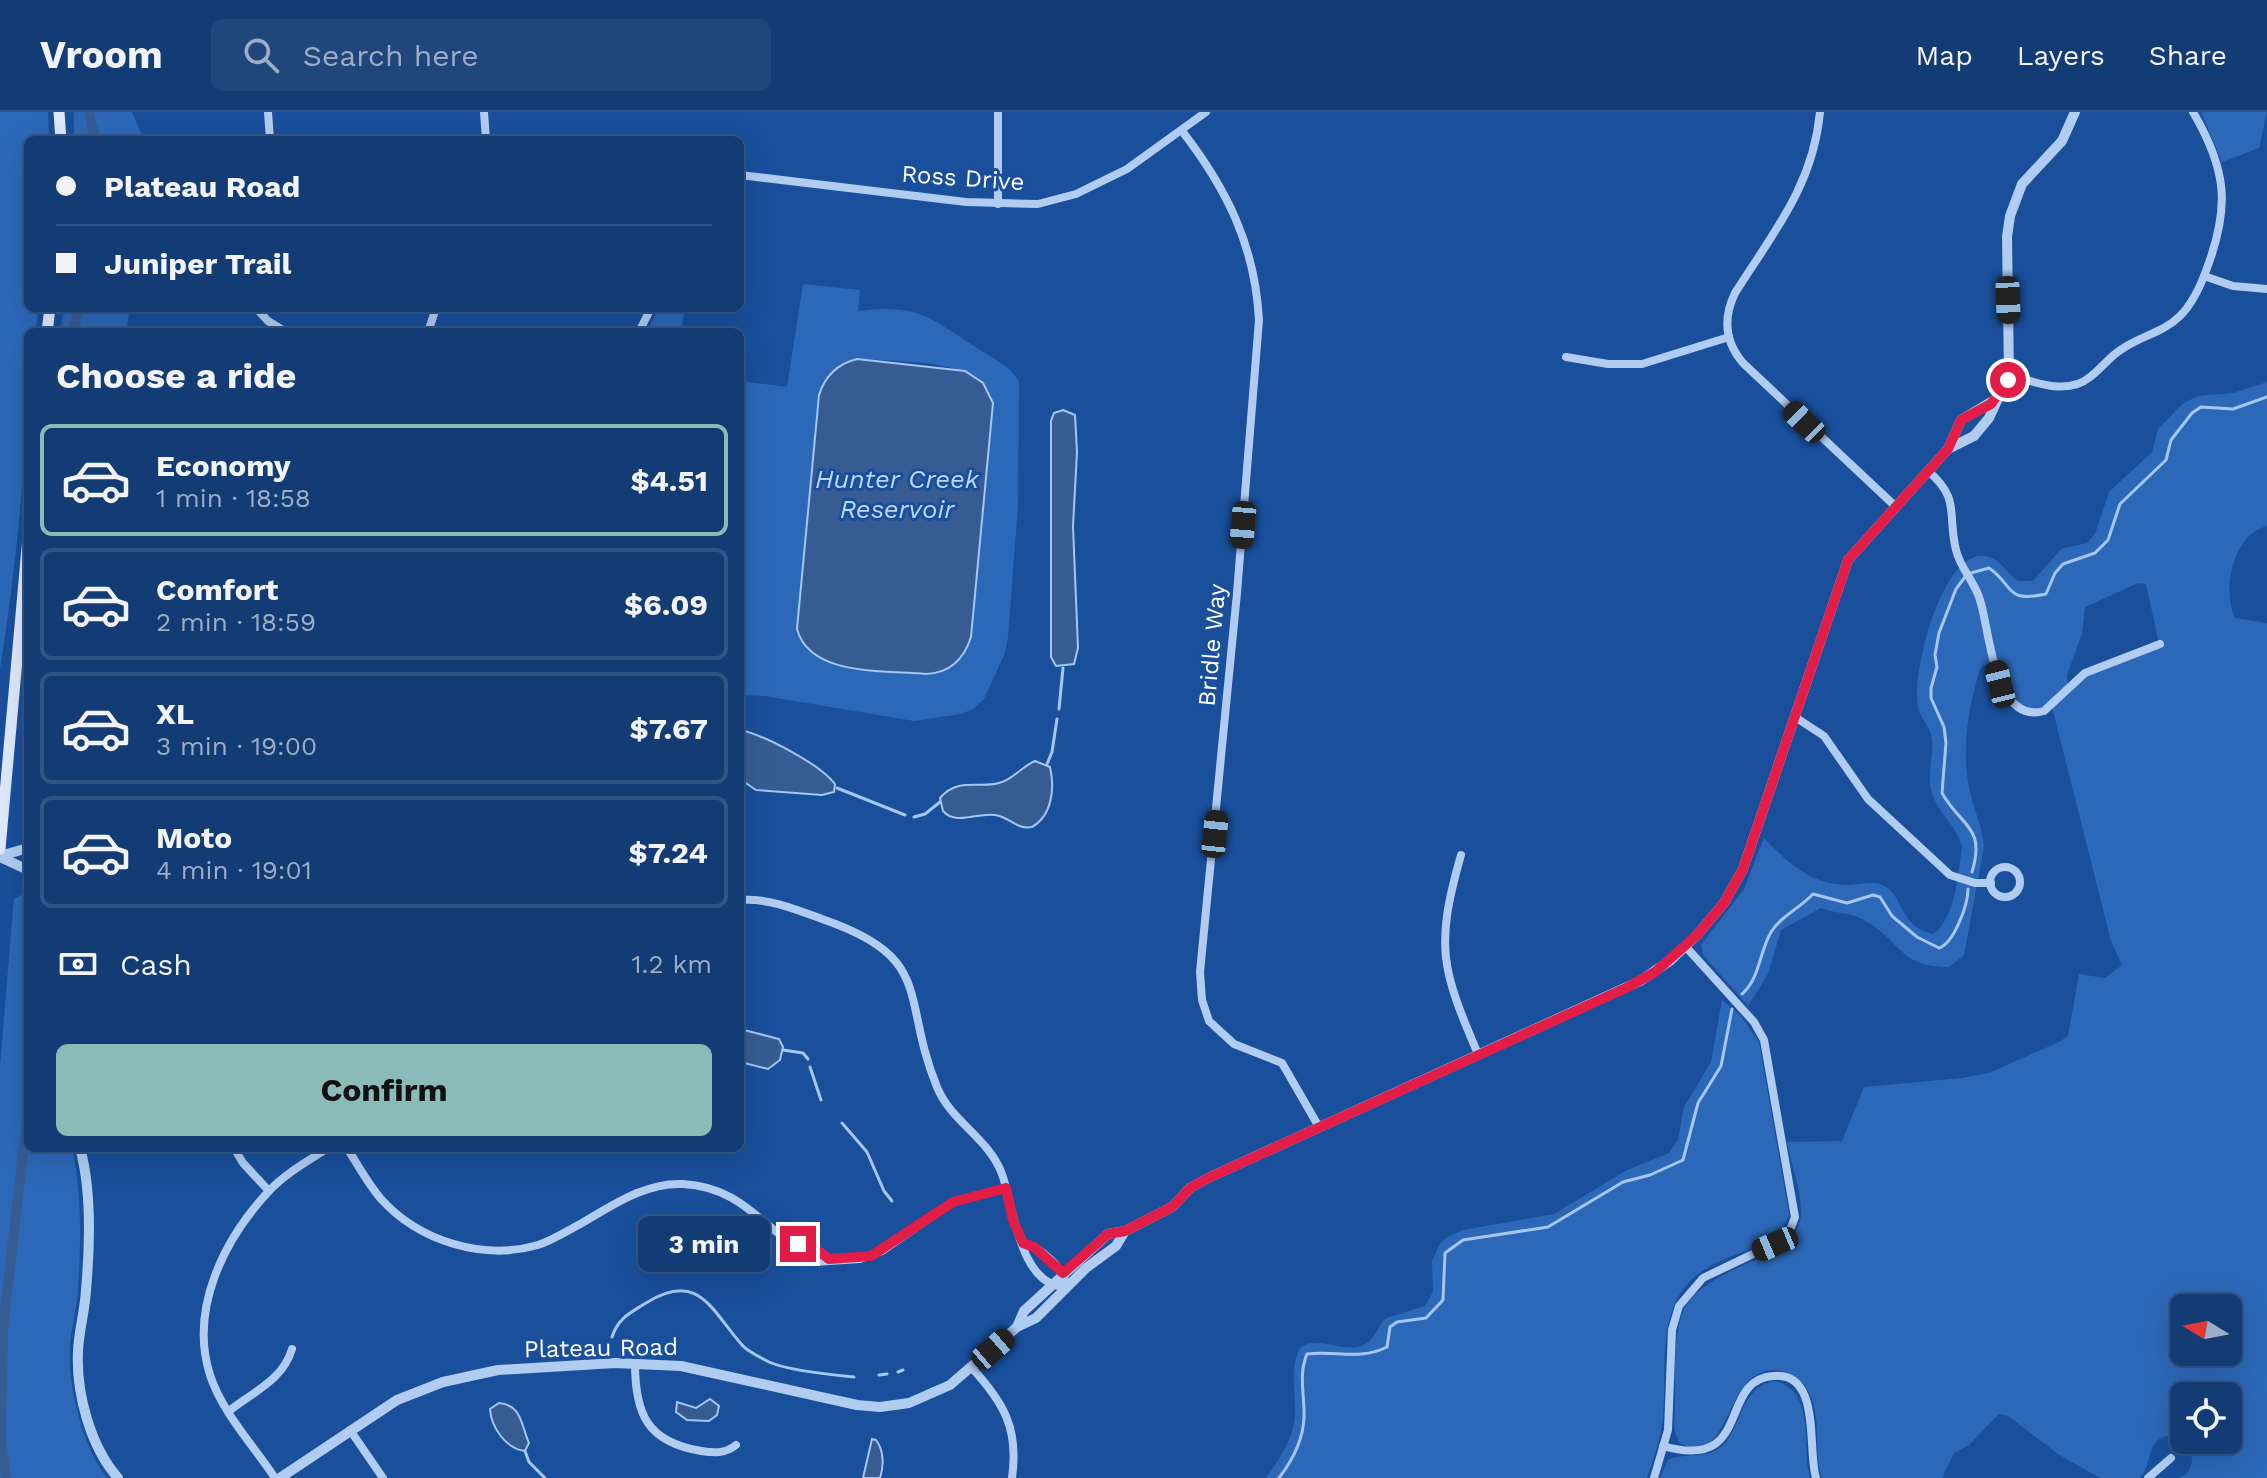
<!DOCTYPE html>
<meta charset="utf-8">
<style>
:root{--surface:#133b74;--page:#20467c;--text:#f1f3f6;--muted:#9dadc5;--line:#325586;--accent:#8bbbb9}
body{margin:0;font-family:"Work Sans",sans-serif;background:var(--page);color:var(--text);height:100vh;display:flex;flex-direction:column;font-size:30px;white-space:nowrap}
*{box-sizing:border-box;margin:0}
p{font-size:26px;color:var(--muted)}
.icon{flex:none;width:44px;height:44px;fill:none;stroke:currentColor;stroke-width:2;stroke-linecap:round;stroke-linejoin:round}
.map{position:relative;flex:1;overflow:hidden}
.side{position:absolute;left:24px;top:216px;width:720px;height:824px;display:flex;flex-direction:column;background:var(--surface);border-radius:12px;box-shadow:0 8px 32px #0002,0 0 0 2px var(--line)}
.side>*{flex:none}
.guide{position:absolute;left:24px;top:24px;width:720px;height:176px;border-radius:12px;box-shadow:0 8px 32px #0002,0 0 0 2px var(--line);display:grid;align-content:center;height:176px;padding:0 32px;background:var(--surface)}
.needle{width:52px;rotate:280deg}
.fabs{position:absolute;left:2170px;top:1182px;display:grid;gap:16px}
.fabs a{display:grid;place-items:center;width:72px;height:72px;border-radius:12px;background:var(--surface);box-shadow:0 8px 32px #0002,0 0 0 2px var(--line);font-size:40px}
.end{position:absolute;width:36px;height:36px;margin:-18px;border:10px solid #e11d48;background:#fff;box-shadow:0 0 0 4px #fff}
.from{border-radius:50%}
.bubble{position:absolute;height:56px;border-radius:12px;background:var(--surface);box-shadow:0 8px 32px #0002,0 0 0 2px var(--line);font-size:26px;font-weight:700;line-height:56px;text-align:center}
.car{position:absolute;width:24px;height:48px;margin:-24px -12px;border-radius:10px;box-shadow:0 0 6px 2px #0007;background:linear-gradient(#222 24%,#8ab4d8 0 40%,#222 0 76%,#8ab4d8 0 86%,#222 0)}
.guide b{display:flex;align-items:center;gap:28px;height:76px;font-size:30px}
.guide b+b{border-top:2px solid var(--line)}
.guide i{width:20px;height:20px;background:var(--text)}
ul{padding:0;list-style:none}
li{display:flex;align-items:center;gap:24px;height:112px;margin:0 16px 12px;padding:0 16px;border:4px solid var(--line);border-radius:12px}
li div{flex:1}
li b{display:block;font-size:30px}
li em{font-style:normal;font-weight:700}
li.on{border-color:var(--accent)}
li>.icon{width:72px;height:72px;stroke-width:1.5}
h2{padding:0 32px;font-size:36px;line-height:96px}
.pay{display:flex;align-items:center;gap:20px;height:88px;padding:0 32px;font-size:30px}
.pay p{margin-inline-start:auto}
.primary-button{display:flex;gap:16px;margin-top:auto;padding:16px 32px}
.primary-button a{flex:1;height:92px;border-radius:12px;background:var(--accent);color:#111;font-size:32px;font-weight:700;line-height:92px;text-align:center}
header{display:flex;align-items:center;gap:48px;box-sizing:border-box;height:112px;padding:0 40px;background:var(--surface);border-bottom:2px solid var(--line)}
header strong{font-size:38px}
nav{display:flex;gap:44px;margin-inline-start:auto;font-size:28px}
.search{width:560px;height:72px;background:var(--page);display:flex;align-items:center;gap:20px;box-sizing:border-box;padding:0 28px;border-radius:12px;color:var(--muted);font-size:30px}
.map>svg:first-child{display:block}
.green{fill:#2d68b8;fill-rule:evenodd}
.water{fill:#375c94;stroke:#a3c6f3;stroke-width:2}
.lines{fill:none;stroke-linecap:round;stroke-linejoin:round}
.stream{stroke:#a3c6f3;stroke-width:3}
.canal{stroke:#375c94;stroke-width:10}
.minor{stroke:#b0ccf1;stroke-width:8}
.tertiary{stroke:#b0ccf1;stroke-width:10}
.secondary{stroke:#deeafc;stroke-width:11}
.route{stroke:#e11d48;stroke-width:10}
.labels{text-anchor:middle;dominant-baseline:central;stroke-width:6;stroke-linejoin:round;paint-order:stroke}
.street-label{font-size:24px;fill:#fff;stroke:#194f9b}
.water-label{font-size:26px;font-style:italic;fill:#bcd6f8;stroke:#194f9b}
</style>
<header>
<strong>Vroom</strong>
<div class="search"><svg class="icon" aria-label="search" viewBox="0 0 24 24"><circle cx="10" cy="10" r="6"/><path d="M15 15l6 6"/></svg>Search here</div>
<nav><a>Map</a><a>Layers</a><a>Share</a></nav>
</header>
<div class="map">
<svg width="2267" height="1366" viewBox="0 0 2267 1366">
<rect width="100%" height="100%" fill="#194f9b"/>
<g class="green">
<path d="M0,0H48L49,28H28V196H39L35,220H28C28,332 18,446 0,557Z"/>
<polygon points="74,0 132,0 144,28 74,28"/>
<polygon points="2201,0 2267,0 2259,36 2222,50"/>
<path d="M803,172L860,178L858,199C919,191 932,207 980,238C994,247 1012,255 1019,270L1018,393L1008,525L1005,541L984,587L973,597L961,602L914,609L765,584L740,583V269L787,275ZM866,247C906,251 980,245 993,291L971,525L961,547L933,562L819,284C826,258 842,252 866,247Z"/>
<polygon points="64,196 130,196 126,220 60,220"/>
<polygon points="658,196 685,196 681,220 647,220"/>
<path d="M2267,270V414C2232,423 2222,478 2235,506L2267,511V1366H2178C2204,1358 2190,1319 2166,1324C2146,1329 2152,1354 2140,1366H2100L2058,1342L2008,1304L1999,1302L1969,1333L1954,1341L1942,1366H1822C1812,1338 1824,1301 1806,1276C1799,1266 1788,1259 1775,1258C1722,1257 1733,1358 1679,1331L1674,1316C1677,1285 1671,1226 1683,1200C1707,1149 1799,1151 1801,1102C1802,1079 1791,1053 1787,1030L1842,1029L1864,975L1962,966L1989,961L2059,930L2068,924L2079,862L2105,866L2122,853L2111,829L2052,595L2037,601L2014,592L1995,551L1983,554L1979,560C1968,597 1961,641 1970,680C1974,699 1983,715 1984,735L1964,843L1949,855C1898,855 1901,828 1864,808C1850,800 1835,802 1821,796L1781,818L1768,862L1748,894L1703,843L1701,833L1744,777L1764,726C1789,752 1811,773 1849,773C1862,773 1875,767 1886,775C1905,788 1900,815 1933,822C1956,806 1958,761 1962,735C1957,713 1936,700 1931,677C1927,661 1934,644 1932,628C1931,615 1920,606 1918,595C1911,562 1943,429 1990,445C2001,449 2009,463 2018,469H2033L2061,437L2087,431L2095,422L2109,380L2152,340L2158,317L2182,292L2198,284L2233,281ZM2138,471L2146,472L2159,532L2079,564L2068,575L2067,563L2082,522L2085,495ZM2184,1196H2228V1240H2184ZM2184,1284H2228V1328H2184Z"/>
<path d="M23,782H28V1036H72C82,1081 81,1131 78,1177C77,1195 72,1213 70,1232C67,1271 82,1335 107,1366H0V955L13,796L14,787Z"/>
<path d="M1722,888L1741,904L1759,930L1789,1102L1781,1121C1756,1139 1723,1143 1698,1162C1654,1197 1668,1257 1663,1306C1661,1327 1653,1347 1647,1366H1266C1279,1347 1293,1328 1295,1304C1296,1281 1289,1258 1300,1236C1319,1221 1345,1245 1367,1231C1376,1225 1378,1213 1386,1206L1425,1194L1433,1180L1432,1149L1440,1132L1446,1126L1463,1118L1554,1102L1627,1058L1669,1041L1678,1028L1684,995L1711,950Z"/>
<path d="M1774,1269C1817,1279 1801,1334 1810,1366H1660L1668,1348C1687,1339 1709,1350 1726,1330C1743,1308 1742,1276 1774,1269Z"/>
</g>
<g class="water">
<path d="M857,247L965,259L983,271L993,291L971,525C964,547 950,561 926,562C885,558 810,565 797,517L819,283C825,264 837,252 857,247Z"/>
<polygon points="1063,298 1075,303 1077,340 1073,414 1078,536 1074,552 1056,554 1051,545 1051,309 1054,301"/>
<path d="M740,618C764,623 820,652 835,672L834,680L822,683L756,678L740,667Z"/>
<path d="M1035,649L1050,655C1055,676 1052,704 1032,715C1016,718 1010,705 995,703C978,700 956,714 943,699L940,686C958,664 982,678 1002,670C1014,666 1023,654 1035,649Z"/>
<polygon points="740,917 779,927 783,935 780,948 768,957 740,950"/>
<polygon points="710,1287 719,1294 717,1303 709,1309 687,1308 676,1300 677,1290 696,1296"/>
<path d="M499,1291C522,1293 521,1313 529,1331L525,1339C506,1337 491,1315 490,1297Z"/>
<path d="M872,1327L876,1328C884,1338 884,1354 880,1366H863Z"/>
</g>
<g class="lines">
<g class="stream">
<path d="M1971,461L1989,456C2015,474 2004,491 2046,482L2055,461L2063,452L2095,441L2108,428L2120,392L2166,348L2171,328L2192,301L2201,295L2233,297L2267,285"/>
<path d="M1965,465L1956,477L1939,521L1935,543L1937,555L1931,576V586L1944,615L1946,631L1942,681C1961,715 1986,714 1972,760"/>
<polyline points="1059,597 1063,556"/>
<polyline points="1047,652 1052,640 1057,607"/>
<polyline points="837,676 905,703"/>
<polyline points="914,705 925,702 940,690"/>
<path d="M1742,882C1760,866 1759,841 1771,820C1781,804 1800,796 1813,782L1847,791L1873,783L1880,785L1892,804L1917,825L1939,836C1954,831 1968,793 1968,777"/>
<polyline points="783,938 803,941 808,947"/>
<polyline points="810,955 821,988"/>
<polyline points="842,1011 867,1040 884,1079 892,1089"/>
<path d="M612,1225C618,1206 630,1201 646,1191C699,1158 711,1198 742,1233C748,1240 760,1245 769,1250C786,1258 833,1263 854,1265"/>
<polyline points="898,1260 903,1258"/>
<polyline points="879,1263 887,1262"/>
<polyline points="525,1339 529,1350 545,1366"/>
<path d="M1279,1366C1292,1349 1303,1328 1304,1306C1305,1284 1298,1263 1307,1242C1335,1238 1359,1249 1387,1235L1390,1215L1397,1210L1426,1206L1443,1188L1445,1141L1463,1128L1548,1115L1623,1070L1650,1063L1683,1048L1698,991L1721,954L1732,897"/>
</g>
<g class="canal">
<polyline points="89,0 95,28"/>
<polyline points="73,220 79,196"/>
<polyline points="6,1366 1,1329 3,1216 28,997"/>
</g>
<g class="minor">
<polyline points="268,0 270,28"/>
<polyline points="484,0 486,28"/>
<path d="M1820,0C1813,74 1773,121 1735,181C1723,206 1725,230 1743,251L1895,394"/>
<path d="M1182,19C1227,77 1255,134 1259,208L1237,481L1200,860L1202,888L1209,909L1234,932L1282,951L1319,1015"/>
<polyline points="740,63 966,90 1038,92 1076,82 1127,57 1206,0"/>
<polyline points="998,92 998,0"/>
<polyline points="2204,164 2233,174 2267,177"/>
<polyline points="256,196 268,209 286,220"/>
<polyline points="428,220 436,196"/>
<polyline points="639,220 651,196"/>
<polyline points="1566,245 1608,252 1642,252 1729,225"/>
<path d="M2009,263C2035,270 2067,284 2090,265C2102,256 2110,244 2122,237C2141,224 2164,220 2180,204C2193,191 2201,173 2207,156C2230,95 2227,58 2193,0"/>
<path d="M1928,359C1961,387 1947,402 1956,438C1960,456 1975,470 1980,488C1990,519 1994,613 2044,599L2085,561L2160,532"/>
<polyline points="1795,605 1824,624 1868,687 1950,763 1975,771 1991,771"/>
<path d="M1461,743C1435,834 1441,856 1478,942"/>
<circle cx="2005" cy="770" r="15"/>
<path d="M740,788C769,786 795,797 822,807C936,846 900,885 937,975C951,1010 989,1026 1002,1062C1014,1095 1019,1174 1066,1175C1066,1157 1040,1135 1023,1131"/>
<polyline points="234,1036 243,1051 269,1079"/>
<path d="M347,1036C358,1053 368,1072 381,1087C419,1129 483,1149 538,1133C553,1128 567,1119 582,1111C613,1093 646,1070 683,1072C735,1075 755,1105 793,1133L801,1146L814,1150L860,1147L882,1139L953,1090L1006,1076"/>
<polyline points="793,1133 813,1135 829,1147"/>
<path d="M635,1251C635,1302 647,1330 701,1339C714,1341 725,1342 736,1333"/>
<path d="M972,1256C1004,1291 1019,1317 1012,1366"/>
<path d="M229,1299C253,1280 283,1268 292,1237"/>
<polyline points="350,1318 383,1366"/>
<path d="M1663,1334C1754,1360 1717,1268 1773,1264C1822,1259 1807,1338 1816,1366"/>
<path d="M275,1366C253,1333 222,1300 210,1263C189,1197 224,1127 269,1079C286,1061 308,1049 328,1036"/>
<polyline points="1654,1366 1668,1318 1672,1218 1679,1194 1703,1166 1782,1128 1790,1118 1795,1105 1764,928 1754,910 1686,835"/>
<polyline points="2148,1366 2171,1346"/>
</g>
<g class="tertiary">
<polyline points="1948,337 1961,308 1996,287"/>
<polyline points="0,744 28,736"/>
<polyline points="0,745 28,758"/>
<path d="M80,1036C92,1079 90,1133 86,1178C85,1198 79,1218 78,1239C76,1281 90,1334 118,1366"/>
<polyline points="1017,1215 1024,1199 1108,1122 1125,1119 1172,1095 1190,1076 1208,1066 1640,869 1671,848 1697,823 1724,791 1743,757 1848,448 1948,337 1974,324 1989,306 2009,263 2007,125 2010,104 2022,72 2062,29 2075,0"/>
<polyline points="280,1366 397,1288 443,1270 498,1258 615,1251 681,1254 857,1293 880,1295 909,1291 950,1273 1017,1215 1036,1206 1086,1156 1116,1134 1125,1119"/>
</g>
<g class="secondary">
<polyline points="59,0 61,28"/>
<polyline points="47,220 50,196"/>
<polyline points="0,737 28,425"/>
</g>
</g>
<g class="lines">
<polyline class="route" points="798,1132 813,1135 829,1147 871,1144 953,1090 1006,1076 1013,1108 1023,1131 1034,1135 1063,1161 1108,1122 1125,1119 1172,1095 1190,1076 1208,1066 1626,876 1655,860 1697,823 1724,791 1743,757 1848,448 1948,337 1961,308 1991,292 2008,268"/>
</g>
<g class="labels">
<g class="street-label">
<text transform="translate(963 66) rotate(4)">Ross Drive</text>
<text transform="translate(1212 533) rotate(-85)">Bridle Way</text>
<text transform="translate(601 1236) rotate(-1)">Plateau Road</text>
</g>
<g class="water-label">
<text x="897" y="367">Hunter Creek<tspan x="897" dy="30">Reservoir</tspan></text>
</g>
</g>
</svg>
<div class="fabs">
<a><svg class="needle" viewBox="-14 -14 28 28"><path d="M0-13l5 13h-10z" fill="#e53935"/><path d="M0 13l5-13h-10z" fill="#9dadc5"/></svg></a>
<a><svg class="icon" aria-label="locate" viewBox="0 0 24 24"><circle cx="12" cy="12" r="6"/><path d="M12 2v4M12 18v4M2 12h4M18 12h4"/></svg></a>
</div>
<i class="end from" style="left:2008px;top:268px"></i>
<i class="end" style="left:798px;top:1132px"></i>
<div class="bubble" style="left:638px;top:1104px;width:132px">3 min</div>
<i class="car" style="left:2008px;top:188px;rotate:178deg"></i>
<i class="car" style="left:1804px;top:310px;rotate:314deg"></i>
<i class="car" style="left:1243px;top:413px;rotate:185deg"></i>
<i class="car" style="left:2000px;top:572px;rotate:346deg"></i>
<i class="car" style="left:1215px;top:722px;rotate:6deg"></i>
<i class="car" style="left:1775px;top:1132px;rotate:247deg"></i>
<i class="car" style="left:993px;top:1237px;rotate:49deg"></i>
<div class="guide">
<b><i class="from"></i>Plateau Road</b>
<b><i></i>Juniper Trail</b>
</div>
<section class="side">
<h2>Choose a ride</h2>
<ul>
<li class="on"><svg class="icon" aria-label="car" viewBox="0 0 24 24"><path d="M5 17H2v-5l4-1 3-4h7l3 4 3 1v5h-3M9 17h6M6 11h13"/><circle cx="7" cy="17" r="2"/><circle cx="17" cy="17" r="2"/></svg><div><b>Economy</b><p>1 min · 18:58</p></div><em>$4.51</em></li>
<li><svg class="icon" aria-label="car" viewBox="0 0 24 24"><path d="M5 17H2v-5l4-1 3-4h7l3 4 3 1v5h-3M9 17h6M6 11h13"/><circle cx="7" cy="17" r="2"/><circle cx="17" cy="17" r="2"/></svg><div><b>Comfort</b><p>2 min · 18:59</p></div><em>$6.09</em></li>
<li><svg class="icon" aria-label="car" viewBox="0 0 24 24"><path d="M5 17H2v-5l4-1 3-4h7l3 4 3 1v5h-3M9 17h6M6 11h13"/><circle cx="7" cy="17" r="2"/><circle cx="17" cy="17" r="2"/></svg><div><b>XL</b><p>3 min · 19:00</p></div><em>$7.67</em></li>
<li><svg class="icon" aria-label="car" viewBox="0 0 24 24"><path d="M5 17H2v-5l4-1 3-4h7l3 4 3 1v5h-3M9 17h6M6 11h13"/><circle cx="7" cy="17" r="2"/><circle cx="17" cy="17" r="2"/></svg><div><b>Moto</b><p>4 min · 19:01</p></div><em>$7.24</em></li>
</ul>
<div class="pay"><svg class="icon" aria-label="cash" viewBox="0 0 24 24"><path d="M3 7h18v10H3z"/><circle cx="12" cy="12" r="2"/></svg>Cash<p>1.2 km</p></div>
<div class="primary-button"><a>Confirm</a></div>
</section>
</div>
